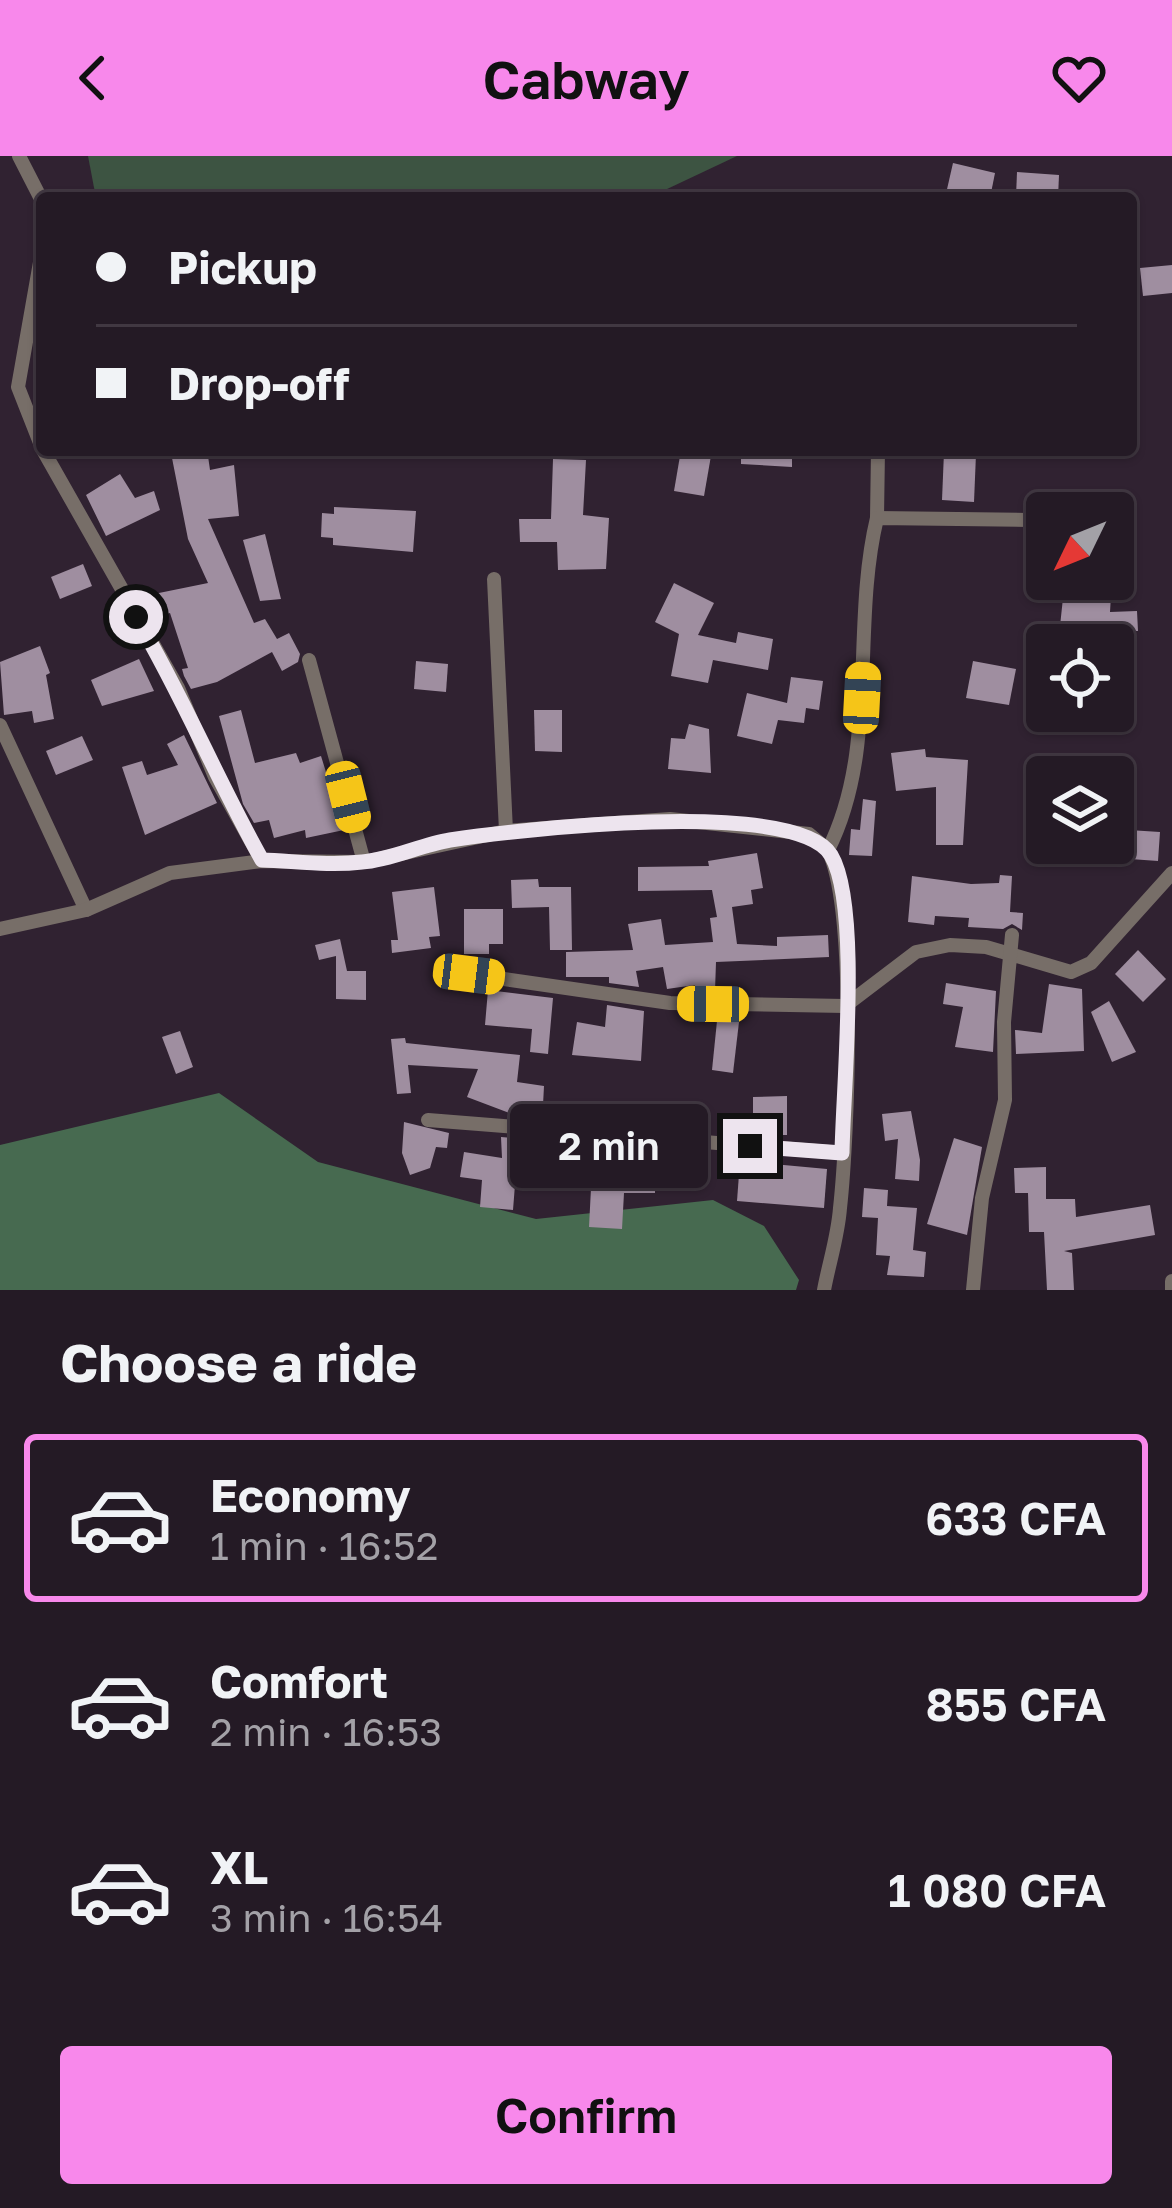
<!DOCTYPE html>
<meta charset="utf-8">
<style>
:root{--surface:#241a25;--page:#302732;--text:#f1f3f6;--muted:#a3a1a7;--line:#413842;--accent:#f888eb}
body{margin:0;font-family:"Golos Text",sans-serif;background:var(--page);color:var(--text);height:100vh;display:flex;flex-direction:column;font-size:45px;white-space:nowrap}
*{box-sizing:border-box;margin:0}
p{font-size:39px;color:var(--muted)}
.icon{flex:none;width:66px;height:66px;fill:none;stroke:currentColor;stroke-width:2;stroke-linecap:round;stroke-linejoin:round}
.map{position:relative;height:1134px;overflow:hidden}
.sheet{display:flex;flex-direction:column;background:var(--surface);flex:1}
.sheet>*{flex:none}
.top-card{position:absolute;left:36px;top:36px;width:1101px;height:264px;border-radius:12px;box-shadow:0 3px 9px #0004,0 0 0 3px var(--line);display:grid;align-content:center;height:264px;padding:0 60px;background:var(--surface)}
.needle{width:78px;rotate:227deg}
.fabs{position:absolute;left:1026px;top:336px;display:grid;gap:24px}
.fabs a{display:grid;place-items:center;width:108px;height:108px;border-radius:12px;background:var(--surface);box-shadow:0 3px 9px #0004,0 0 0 3px var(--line);font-size:60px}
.end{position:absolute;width:54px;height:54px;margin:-27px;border:15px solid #ede4ee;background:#111;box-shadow:0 0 0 6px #111}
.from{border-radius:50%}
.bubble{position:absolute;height:84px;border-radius:12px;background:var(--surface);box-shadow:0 3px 9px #0004,0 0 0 3px var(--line);font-size:39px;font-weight:600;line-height:84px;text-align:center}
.car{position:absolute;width:36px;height:72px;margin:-36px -18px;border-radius:15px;box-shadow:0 0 9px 3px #0007;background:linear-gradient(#f5c518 24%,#345 0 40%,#f5c518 0 76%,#345 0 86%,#f5c518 0)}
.top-card b{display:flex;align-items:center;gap:42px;height:114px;font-size:45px}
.top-card b+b{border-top:3px solid var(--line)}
.top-card i{width:30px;height:30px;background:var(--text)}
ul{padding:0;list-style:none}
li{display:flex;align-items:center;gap:36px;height:168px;margin:0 24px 18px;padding:0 36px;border:6px solid transparent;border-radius:12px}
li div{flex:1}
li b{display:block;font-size:45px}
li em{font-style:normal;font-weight:600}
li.current{border-color:var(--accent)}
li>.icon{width:108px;height:108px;stroke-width:1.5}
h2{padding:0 60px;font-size:54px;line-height:144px}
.button{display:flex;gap:24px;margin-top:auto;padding:24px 60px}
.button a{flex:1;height:138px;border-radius:12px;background:var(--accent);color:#111;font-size:48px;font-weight:600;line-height:138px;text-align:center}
header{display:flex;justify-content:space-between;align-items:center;height:156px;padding:0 60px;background:var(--accent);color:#111;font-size:54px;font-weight:600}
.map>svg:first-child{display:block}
.green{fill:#3d5442}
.forest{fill:#476a50}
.building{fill:#9f8ea0}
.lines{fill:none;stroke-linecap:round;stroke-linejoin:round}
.minor{stroke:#776e68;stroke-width:14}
.route{stroke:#ede4ee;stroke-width:15}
</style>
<header><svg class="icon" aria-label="back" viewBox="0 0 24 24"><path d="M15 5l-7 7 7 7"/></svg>Cabway<svg class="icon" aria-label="heart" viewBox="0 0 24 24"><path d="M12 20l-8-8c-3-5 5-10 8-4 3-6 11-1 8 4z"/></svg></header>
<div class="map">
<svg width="1172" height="1134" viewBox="0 0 1172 1134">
<rect width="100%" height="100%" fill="#302231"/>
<polygon class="green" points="88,0 737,0 648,42 96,42"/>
<polygon class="forest" points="219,937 318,1006 536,1063 713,1044 764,1070 799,1124 796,1134 0,1134 0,989"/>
<g class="building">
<polygon points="953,7 995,17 990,42 945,42"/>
<polygon points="1017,16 1059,19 1058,42 1016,41"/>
<polygon points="1172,109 1172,137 1143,140 1140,112"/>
<polygon points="681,294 712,294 704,340 674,335"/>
<polygon points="741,294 792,294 792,311 741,308"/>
<polygon points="944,296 976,298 974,346 942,344"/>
<polygon points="191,299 208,300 210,314 234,309 239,360 208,363 254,467 265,463 277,483 289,477 300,498 298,506 282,515 272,496 217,526 191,533 184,520 182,513 188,512 170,457 160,460 154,438 208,427 188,383 172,302"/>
<polygon points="553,303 586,304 583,359 609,362 606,413 558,414 557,386 520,386 519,363 551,363"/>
<polygon points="120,318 135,342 154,335 160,354 106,380 86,339"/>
<polygon points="334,351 416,355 413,396 333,389 333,382 321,381 322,357 334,358"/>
<polygon points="265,378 281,443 260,445 243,384"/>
<polygon points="83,408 92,430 60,443 51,421"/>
<polygon points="1065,423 1112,423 1110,456 1137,455 1138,475 1117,475 1116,489 1058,489"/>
<polygon points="674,427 714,447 698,479 736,487 738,476 773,483 768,514 713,504 708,527 671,520 679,478 655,466"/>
<polygon points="40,490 50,517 46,519 54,563 34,567 32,555 4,559 0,506"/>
<polygon points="139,503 154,535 102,550 91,524"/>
<polygon points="416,505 448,508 446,536 414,533"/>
<polygon points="973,505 1016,513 1009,549 966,542"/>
<polygon points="791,521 823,525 819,554 806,552 804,567 778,564 772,588 737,580 747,537 787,547"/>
<polygon points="241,554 255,607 296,597 300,607 321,600 344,674 306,682 305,674 274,682 269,664 254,667 243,648 219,560"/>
<polygon points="534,554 562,554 562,596 535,595"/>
<polygon points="689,568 709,573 711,617 668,613 671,582 685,583"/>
<polygon points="184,579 217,647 145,679 122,611 142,605 147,619 178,609 167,588"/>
<polygon points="82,580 93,604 56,619 46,595"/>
<polygon points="925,593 926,601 968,604 963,689 936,689 936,631 896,635 891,597"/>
<polygon points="863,643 876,645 872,700 849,699 851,673 860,674"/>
<polygon points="1032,669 1047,670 1047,687 1113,687 1113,673 1160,676 1158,705 1061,698 1061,705 1029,702"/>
<polygon points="757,697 763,732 751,734 753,748 732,751 737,788 777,790 777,781 828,779 829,801 716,806 715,835 695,834 695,829 667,833 663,811 636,815 639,831 609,827 609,821 566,821 566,796 633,794 628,768 661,763 665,789 713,786 710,762 717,761 712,734 638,735 638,711 709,710 708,705"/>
<polygon points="1000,719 1012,720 1010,756 1023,757 1022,774 1012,768 1003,773 968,771 969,762 935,760 934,769 908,766 912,720 971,728 999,727"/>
<polygon points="538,723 539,731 571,731 572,794 550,794 549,751 512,752 511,724"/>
<polygon points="434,731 440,780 429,781 431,792 392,797 391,784 398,784 392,736"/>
<polygon points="464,753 503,753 503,788 489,788 489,798 464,798"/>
<polygon points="340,783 347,815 366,815 366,844 336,843 336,800 319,804 315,789"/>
<polygon points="1138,794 1166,823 1143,846 1115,818"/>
<polygon points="946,827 996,835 993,896 955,891 963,851 943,848"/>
<polygon points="1049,828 1082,833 1084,895 1016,898 1015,874 1042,877"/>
<polygon points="488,834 553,842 548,898 530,896 532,873 485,869"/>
<polygon points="1109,845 1136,896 1112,906 1091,856"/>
<polygon points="607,849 644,855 641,905 572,899 577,866 605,871"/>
<polygon points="717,865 739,866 733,917 712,914"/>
<polygon points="180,875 193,911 176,918 162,881"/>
<polygon points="405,882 406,887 520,899 517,926 544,930 543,949 535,946 533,961 517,960 467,941 478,913 408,909 411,937 397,938 391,883"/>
<polygon points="787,940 787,979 753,979 753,941"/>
<polygon points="911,955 920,1004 919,1025 895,1023 898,983 885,985 882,958"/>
<polygon points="404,966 449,977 447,992 436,991 430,1012 410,1019 402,997"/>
<polygon points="501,981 543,984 540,1018 516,1016 513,1054 480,1051 482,1024 460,1021 464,996 502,1002"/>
<polygon points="954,982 982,991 967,1079 927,1068"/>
<polygon points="570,990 655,998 655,1037 624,1037 622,1073 589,1071 591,1032 567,1029"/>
<polygon points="740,1005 827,1013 824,1052 737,1045"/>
<polygon points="1046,1011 1046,1043 1075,1043 1076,1061 1150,1049 1155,1079 1064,1095 1072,1097 1074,1134 1047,1134 1044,1076 1029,1076 1028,1037 1015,1037 1014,1012"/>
<polygon points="864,1032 888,1034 887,1050 917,1052 913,1094 926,1096 924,1121 887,1119 890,1100 876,1099 878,1062 862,1061"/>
</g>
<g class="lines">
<g class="minor">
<polyline points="19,0 40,41"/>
<polyline points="42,95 18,231 42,292"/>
<polyline points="43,294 178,532 215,621 262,705"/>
<polyline points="877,362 878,294"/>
<polyline points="494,423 506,675"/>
<polyline points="309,504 364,706"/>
<polyline points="0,569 86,754"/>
<polyline points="0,773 86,754 170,717 262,705 364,706 506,675 670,663 809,678 828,694"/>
<polyline points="469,818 670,847 845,850 916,796 950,789 986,791 1071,816 1091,807 1172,717"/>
<polyline points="428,964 842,997"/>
<polyline points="1172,1125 1172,1134"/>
<path d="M824,1134C829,1107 838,1080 840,1052C848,980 857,753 828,694C879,593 851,470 877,362L1028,364"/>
<polyline points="973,1134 982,1042 1005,944 1004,866 1012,779"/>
</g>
</g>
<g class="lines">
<path class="route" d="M136,461C183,540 217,624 262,704C294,705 329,710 362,706C391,704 420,689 450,684C515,674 796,641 831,699C861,749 843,933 842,997L750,990"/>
</g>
</svg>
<div class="fabs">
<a><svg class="needle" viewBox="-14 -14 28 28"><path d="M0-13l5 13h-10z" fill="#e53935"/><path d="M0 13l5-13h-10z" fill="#a3a1a7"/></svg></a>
<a><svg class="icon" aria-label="locate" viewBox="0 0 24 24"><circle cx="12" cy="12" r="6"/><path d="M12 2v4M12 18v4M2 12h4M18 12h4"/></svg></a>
<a><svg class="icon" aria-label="layers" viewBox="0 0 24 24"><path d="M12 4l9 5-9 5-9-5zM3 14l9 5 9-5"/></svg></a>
</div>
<i class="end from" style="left:136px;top:461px"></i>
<i class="end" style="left:750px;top:990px"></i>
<div class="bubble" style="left:510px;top:948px;width:198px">2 min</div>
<i class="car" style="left:862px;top:542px;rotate:3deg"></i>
<i class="car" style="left:348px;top:641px;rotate:166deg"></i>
<i class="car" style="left:469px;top:818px;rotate:97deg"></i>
<i class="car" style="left:713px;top:848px;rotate:271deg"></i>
<div class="top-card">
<b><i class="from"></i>Pickup</b>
<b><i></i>Drop-off</b>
</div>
</div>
<section class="sheet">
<h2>Choose a ride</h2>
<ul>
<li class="current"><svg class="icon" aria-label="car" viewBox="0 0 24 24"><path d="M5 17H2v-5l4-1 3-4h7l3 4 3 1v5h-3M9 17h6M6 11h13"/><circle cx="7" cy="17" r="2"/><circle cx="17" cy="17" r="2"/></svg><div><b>Economy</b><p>1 min · 16:52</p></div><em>633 CFA</em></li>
<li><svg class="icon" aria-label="car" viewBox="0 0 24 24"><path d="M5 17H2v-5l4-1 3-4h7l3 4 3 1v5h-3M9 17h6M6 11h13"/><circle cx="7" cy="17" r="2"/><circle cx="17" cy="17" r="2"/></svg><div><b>Comfort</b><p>2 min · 16:53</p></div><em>855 CFA</em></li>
<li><svg class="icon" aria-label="car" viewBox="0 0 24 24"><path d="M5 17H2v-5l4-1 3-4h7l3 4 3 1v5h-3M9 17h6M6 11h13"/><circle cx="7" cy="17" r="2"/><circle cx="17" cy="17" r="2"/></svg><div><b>XL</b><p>3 min · 16:54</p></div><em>1 080 CFA</em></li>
</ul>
<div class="button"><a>Confirm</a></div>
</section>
